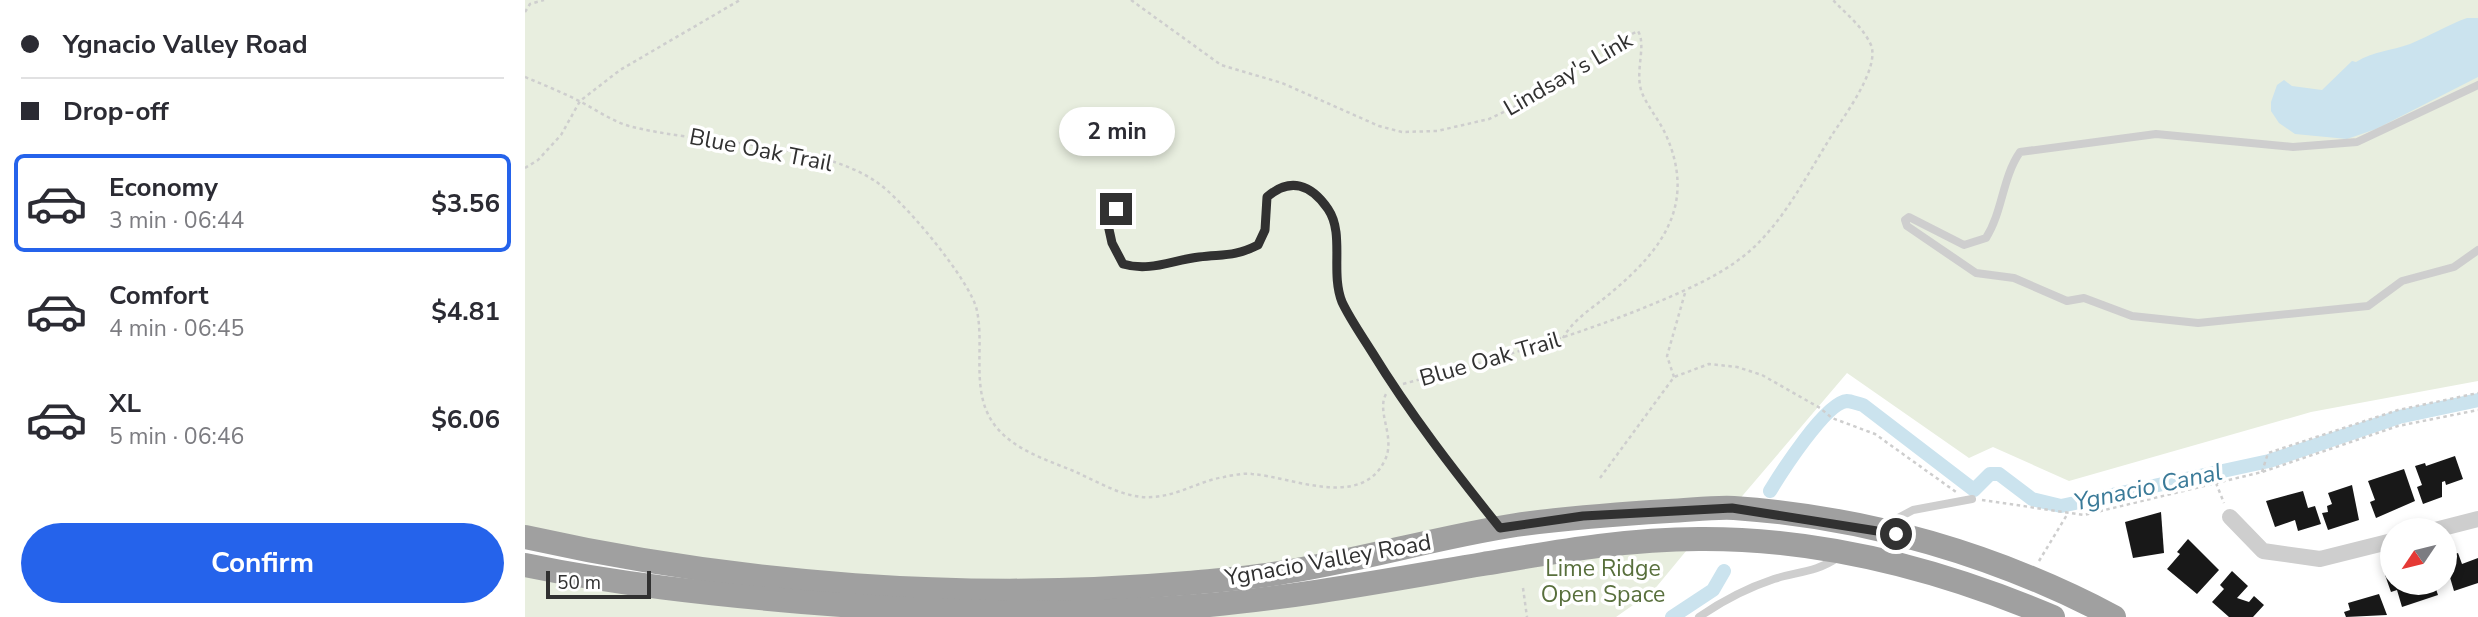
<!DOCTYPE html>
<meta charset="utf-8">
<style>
:root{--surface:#fff;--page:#f2f2f3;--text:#2b2b33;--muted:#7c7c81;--line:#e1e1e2;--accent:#2563eb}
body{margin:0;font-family:"Nunito Sans",sans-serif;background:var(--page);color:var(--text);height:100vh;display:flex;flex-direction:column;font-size:26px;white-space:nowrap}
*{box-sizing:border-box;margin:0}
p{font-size:23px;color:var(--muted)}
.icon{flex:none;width:38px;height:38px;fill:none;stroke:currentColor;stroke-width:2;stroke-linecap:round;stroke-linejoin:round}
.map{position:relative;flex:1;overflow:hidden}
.sheet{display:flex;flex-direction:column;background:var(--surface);width:525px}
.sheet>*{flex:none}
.banner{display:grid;align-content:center;height:154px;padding:0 21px;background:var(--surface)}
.needle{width:46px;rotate:235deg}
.fabs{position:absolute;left:1855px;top:518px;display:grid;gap:14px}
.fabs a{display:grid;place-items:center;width:77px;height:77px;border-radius:50%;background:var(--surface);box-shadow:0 4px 10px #0003;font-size:35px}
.scale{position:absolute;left:21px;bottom:18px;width:105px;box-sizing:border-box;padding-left:7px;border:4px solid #313131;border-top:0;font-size:19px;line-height:24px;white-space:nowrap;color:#313131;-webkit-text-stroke:5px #fff;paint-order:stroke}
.end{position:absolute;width:32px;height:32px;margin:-16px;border:9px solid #313131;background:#fff;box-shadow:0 0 0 4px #fff}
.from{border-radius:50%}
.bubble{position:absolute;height:49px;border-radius:24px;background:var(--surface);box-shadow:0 4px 10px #0003;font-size:23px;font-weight:700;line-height:49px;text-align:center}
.banner b{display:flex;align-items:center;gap:24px;height:66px;font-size:26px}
.banner b+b{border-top:2px solid var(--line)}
.banner i{width:18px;height:18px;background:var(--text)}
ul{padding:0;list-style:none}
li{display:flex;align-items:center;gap:21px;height:98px;margin:0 14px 10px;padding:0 7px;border:4px solid transparent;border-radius:10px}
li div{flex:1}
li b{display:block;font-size:26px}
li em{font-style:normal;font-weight:700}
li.selected{border-color:var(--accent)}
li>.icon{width:63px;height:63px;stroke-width:1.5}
.action{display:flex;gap:14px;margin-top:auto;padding:14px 21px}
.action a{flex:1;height:80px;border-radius:42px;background:var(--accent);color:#fff;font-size:28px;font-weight:700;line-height:80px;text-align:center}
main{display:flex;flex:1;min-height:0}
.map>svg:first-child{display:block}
.green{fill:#e8eedf}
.water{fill:#cbe3ee}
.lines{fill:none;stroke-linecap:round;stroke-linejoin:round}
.canal{stroke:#cbe3ee;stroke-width:14}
.building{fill:#181818}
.path{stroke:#cecece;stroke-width:2.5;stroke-dasharray:3.5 3.5;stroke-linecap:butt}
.service{stroke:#cecece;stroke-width:8}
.minor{stroke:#cecece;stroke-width:16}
.trunk{stroke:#a0a0a0;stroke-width:24}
.route{stroke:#313131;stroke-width:9}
.labels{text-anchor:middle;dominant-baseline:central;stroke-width:7;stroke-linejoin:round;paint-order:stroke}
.street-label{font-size:23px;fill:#313131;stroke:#fff}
.park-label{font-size:23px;fill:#586f3c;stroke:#fff}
.water-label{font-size:24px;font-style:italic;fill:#3a7a98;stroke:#fff}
</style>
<main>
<section class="sheet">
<div class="banner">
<b><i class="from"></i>Ygnacio Valley Road</b>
<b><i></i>Drop-off</b>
</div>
<ul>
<li class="selected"><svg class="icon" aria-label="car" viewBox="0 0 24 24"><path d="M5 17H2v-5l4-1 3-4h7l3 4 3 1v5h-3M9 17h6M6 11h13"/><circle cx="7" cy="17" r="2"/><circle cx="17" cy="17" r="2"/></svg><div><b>Economy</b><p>3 min · 06:44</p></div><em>$3.56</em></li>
<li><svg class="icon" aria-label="car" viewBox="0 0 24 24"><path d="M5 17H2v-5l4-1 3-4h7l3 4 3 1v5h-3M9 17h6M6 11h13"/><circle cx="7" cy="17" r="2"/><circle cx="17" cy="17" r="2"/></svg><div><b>Comfort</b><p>4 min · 06:45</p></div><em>$4.81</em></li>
<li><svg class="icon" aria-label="car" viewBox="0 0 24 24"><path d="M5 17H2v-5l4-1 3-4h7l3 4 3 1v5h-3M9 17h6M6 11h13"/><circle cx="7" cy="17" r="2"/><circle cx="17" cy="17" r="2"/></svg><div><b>XL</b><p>5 min · 06:46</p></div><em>$6.06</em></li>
</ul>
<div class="action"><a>Confirm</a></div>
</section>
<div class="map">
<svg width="1953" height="617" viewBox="0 0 1953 617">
<rect width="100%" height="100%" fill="#fff"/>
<g class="green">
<polygon points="0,0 1953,0 1953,381 1786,412 1544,481 1468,447 1444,458 1322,373 1207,508 1135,511 758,573 423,589 0,537"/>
<polygon points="1171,539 1128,591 1091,617 0,617 0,565 559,612"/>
</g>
<path class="water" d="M1942,18H1953V77L1851,129L1822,139L1770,134L1754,123L1746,111V102L1752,85L1759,80L1767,86L1797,90L1827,61L1831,62C1849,51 1866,51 1885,44C1905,36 1922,25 1942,18Z"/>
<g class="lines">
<g class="canal">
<path d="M1245,491C1256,473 1301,402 1322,401C1326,401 1333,404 1338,405L1449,490L1465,474H1474L1507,499L1536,506L1744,461L1874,417L1953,400"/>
<polyline points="1147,617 1188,590 1199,571"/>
</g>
</g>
<g class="building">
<polygon points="1930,456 1938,479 1921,485 1920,481 1917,482 1917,497 1898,504 1892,487 1897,485 1890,466 1900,463 1901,466"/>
<polygon points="1879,469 1890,501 1851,518 1845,502 1850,500 1843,481"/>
<polygon points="1827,485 1834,520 1803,530 1797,513 1803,512 1802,506 1807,504 1803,493"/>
<polygon points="1778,491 1783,508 1790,506 1796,524 1773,531 1770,520 1750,527 1741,501"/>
<polygon points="1636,512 1639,553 1608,558 1600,522"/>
<polygon points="1663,539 1694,570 1672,594 1642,569 1655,554 1652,552"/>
<polygon points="1933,553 1937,564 1953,558 1953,583 1929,591 1924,574 1920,576 1920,557"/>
<polygon points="1707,571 1723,586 1712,598 1724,602 1729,596 1739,605 1728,617 1704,617 1687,602 1699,589 1695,585"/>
<polygon points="1867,572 1867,583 1909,583 1913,595 1877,607 1872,590 1866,592 1860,575"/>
<polygon points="1854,594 1862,615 1821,617 1819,612 1825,610 1823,603"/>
</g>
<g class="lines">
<g class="path">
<path d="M606,0L696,65L757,83L854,126L877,132L912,131L964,119L1016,94L1088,43L1113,31C1122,46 1109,72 1117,93C1123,107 1134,120 1141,135C1171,203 1139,248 1088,291C1070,307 1050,317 1038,338"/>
<polyline points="0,12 5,4 19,0"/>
<path d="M0,77C19,85 39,93 58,103C73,111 87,121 104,126C176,145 288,140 350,181C376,197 447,282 452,311C460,349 444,395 472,428C491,451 525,461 551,472C575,483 601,499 627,497C653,496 674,481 699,477C708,475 719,473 727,474C767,477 836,510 860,460C871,437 851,412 861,394"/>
<polyline points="0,168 13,160 36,135 55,101 95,70 215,0"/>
<polyline points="1149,377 1142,356 1160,293"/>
<path d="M878,384C959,362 1038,340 1116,309C1152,294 1190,279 1220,255C1258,224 1281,176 1307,135C1320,115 1355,68 1346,45C1338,27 1321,14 1308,0"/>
<polyline points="1737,472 1743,453 1873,410 1953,393"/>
<polyline points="1075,478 1149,377 1184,364 1212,367 1237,375 1295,408 1307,418 1350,434 1431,492"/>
<polyline points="1691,483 1699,503"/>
<polyline points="1457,500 1559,515 1737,472 1873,426 1953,410"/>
<polyline points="1514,561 1543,513"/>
<polyline points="998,588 1002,617"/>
</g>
<g class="service">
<path d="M1953,85L1832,142L1768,147L1631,134L1495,152C1477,178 1478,211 1461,238L1439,245L1384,217L1380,220L1382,226L1451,273L1489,278L1542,301L1559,298L1607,316L1673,323L1843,306L1877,281L1929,267L1953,250"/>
<path d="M607,208L580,211L587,243L598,264C625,272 647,260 674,257C699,255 709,257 733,245L740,230L742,197C765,177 787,184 803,209C821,237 805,273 818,303C826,321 838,337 848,354C885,413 927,469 971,523"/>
<polyline points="1360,525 1388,510 1447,499"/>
<path d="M1174,617C1197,601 1222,588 1249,579C1271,572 1292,572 1312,558"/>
</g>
<g class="minor">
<polyline points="1705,517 1738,551 1795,559 1867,541"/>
<polyline points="1910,530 1953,519"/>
</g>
<g class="trunk">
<path d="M0,537C215,585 443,602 663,583C695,580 728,578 760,572C837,560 913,537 991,525C1042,518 1093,514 1144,511C1166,510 1188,507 1209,508C1342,517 1472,555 1589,617"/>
<path d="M0,565C91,584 185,594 277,602C410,613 541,617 673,606C769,598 864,580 958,564C1030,552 1101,539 1174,539C1298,538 1415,569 1528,617"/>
</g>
</g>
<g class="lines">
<path class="route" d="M591,209L580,211L587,243L598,264C625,272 647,260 674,257C699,254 709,257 733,245L740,230L742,197C765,177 786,184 803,209C820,234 805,272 817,302C825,319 837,336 847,352C885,414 930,472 975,528L1058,516L1207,508L1371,534"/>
</g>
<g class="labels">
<g class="street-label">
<text transform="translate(1043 74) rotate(-30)">Lindsay's Link</text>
<text transform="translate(236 150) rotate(11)">Blue Oak Trail</text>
<text transform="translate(965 359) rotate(-16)">Blue Oak Trail</text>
<text transform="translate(803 560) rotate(-10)">Ygnacio Valley Road</text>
</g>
<g class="park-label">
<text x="1078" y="568">Lime Ridge<tspan x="1078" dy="26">Open Space</tspan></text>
</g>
<g class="water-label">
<text transform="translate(1623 487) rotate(-12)">Ygnacio Canal</text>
</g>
</g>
</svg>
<div class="fabs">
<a><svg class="needle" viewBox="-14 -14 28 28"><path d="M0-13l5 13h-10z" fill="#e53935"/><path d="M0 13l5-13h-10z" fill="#7c7c81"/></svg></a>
</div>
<div class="scale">50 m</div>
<i class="end from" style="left:1371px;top:534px"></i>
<i class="end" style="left:591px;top:209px"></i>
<div class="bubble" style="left:534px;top:107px;width:116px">2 min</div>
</div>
</main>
